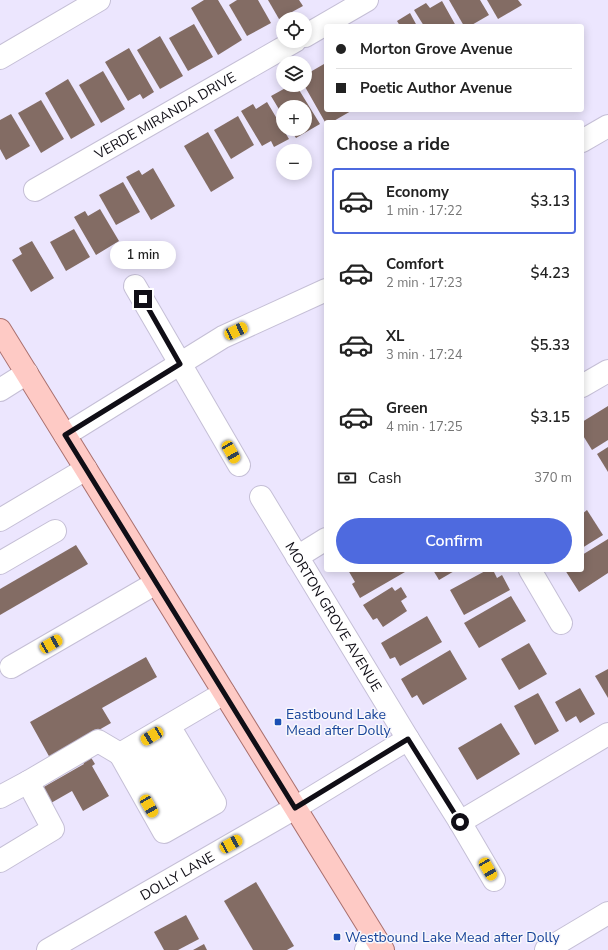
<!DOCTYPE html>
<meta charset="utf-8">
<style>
:root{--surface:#fff;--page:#f6f6f6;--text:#222;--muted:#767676;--line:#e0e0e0;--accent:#4e6adf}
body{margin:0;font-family:"Nunito Sans",sans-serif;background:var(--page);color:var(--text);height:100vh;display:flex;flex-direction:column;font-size:15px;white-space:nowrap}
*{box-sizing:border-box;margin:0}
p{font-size:13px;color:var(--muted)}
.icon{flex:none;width:22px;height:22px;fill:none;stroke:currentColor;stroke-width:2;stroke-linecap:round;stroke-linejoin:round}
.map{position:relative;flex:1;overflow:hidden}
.details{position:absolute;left:324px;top:120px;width:260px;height:452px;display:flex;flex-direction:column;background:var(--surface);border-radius:4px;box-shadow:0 2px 10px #0003}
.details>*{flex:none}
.guide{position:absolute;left:324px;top:24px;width:260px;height:88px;border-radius:4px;box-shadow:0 2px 10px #0003;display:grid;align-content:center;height:88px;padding:0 12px;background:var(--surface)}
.fabs{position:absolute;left:276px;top:12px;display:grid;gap:8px}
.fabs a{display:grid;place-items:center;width:36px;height:36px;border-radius:50%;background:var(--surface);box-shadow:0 2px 10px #0003;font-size:20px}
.end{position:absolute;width:18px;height:18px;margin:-9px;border:5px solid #100e16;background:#fff;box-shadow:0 0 0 2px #fff}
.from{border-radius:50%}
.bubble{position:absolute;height:28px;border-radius:14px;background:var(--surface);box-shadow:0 2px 10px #0003;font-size:13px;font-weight:600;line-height:28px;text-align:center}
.car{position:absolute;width:12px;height:24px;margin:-12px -6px;border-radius:5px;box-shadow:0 0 3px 1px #0007;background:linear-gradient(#f5c518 24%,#345 0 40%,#f5c518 0 76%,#345 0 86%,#f5c518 0)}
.guide b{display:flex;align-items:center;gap:14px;height:38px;font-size:15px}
.guide b+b{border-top:1px solid var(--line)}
.guide i{width:10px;height:10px;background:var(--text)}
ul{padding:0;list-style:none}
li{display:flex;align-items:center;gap:12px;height:66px;margin:0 8px 6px;padding:0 4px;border:2px solid transparent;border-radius:4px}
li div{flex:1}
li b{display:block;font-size:15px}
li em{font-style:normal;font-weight:600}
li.current{border-color:var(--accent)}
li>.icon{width:36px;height:36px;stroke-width:1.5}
h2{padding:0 12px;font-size:18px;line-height:48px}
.pay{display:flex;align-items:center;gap:10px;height:44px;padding:0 12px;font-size:15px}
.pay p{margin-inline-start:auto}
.action{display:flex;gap:8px;margin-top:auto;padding:8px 12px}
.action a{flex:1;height:46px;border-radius:24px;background:var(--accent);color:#fff;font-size:16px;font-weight:600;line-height:46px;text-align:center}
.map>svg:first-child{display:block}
.building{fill:#836c64}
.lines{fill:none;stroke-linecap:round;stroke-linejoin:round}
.minor-casing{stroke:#c5bfd6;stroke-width:24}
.major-casing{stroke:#aa716f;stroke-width:24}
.minor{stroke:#fff;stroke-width:22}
.major{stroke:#fecac5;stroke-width:22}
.route{stroke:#100e16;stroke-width:5}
.transit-dot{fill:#1a4fb4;stroke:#f8f7fc;stroke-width:1.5}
.labels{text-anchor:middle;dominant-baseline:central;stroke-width:3;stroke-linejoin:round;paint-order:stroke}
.street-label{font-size:14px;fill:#100e16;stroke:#f8f7fc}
.transit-label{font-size:14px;fill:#164399;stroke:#f8f7fc;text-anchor:start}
</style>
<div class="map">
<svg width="608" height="950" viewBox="0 0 608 950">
<rect width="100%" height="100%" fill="#ece6fe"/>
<g class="building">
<polygon points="204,0 218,0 242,40 218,55 191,8"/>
<polygon points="237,0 258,0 271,23 247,36 229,5"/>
<polygon points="268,0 299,0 303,6 279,19"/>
<polygon points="449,0 480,0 489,15 470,26 464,26"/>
<polygon points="487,0 518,0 522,5 498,19"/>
<polygon points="442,1 456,26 424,26 414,10 426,3 430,8"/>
<polygon points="410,13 417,26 400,26 397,21"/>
<polygon points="194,24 213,57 188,71 169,38"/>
<polygon points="160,36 183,76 160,89 137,50"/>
<polygon points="129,48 154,92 143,99 140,94 128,101 105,62"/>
<polygon points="324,64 326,68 326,110 350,110 351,111 332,122 325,122 304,85 305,85 305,75"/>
<polygon points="103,71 125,109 101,123 79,85"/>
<polygon points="68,79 95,125 71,139 45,93"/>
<polygon points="291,85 296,85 320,124 296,138 290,129 305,129 305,107 283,107 283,116 271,96"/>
<polygon points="41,100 64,139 41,153 18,113"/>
<polygon points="267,102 289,139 274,147 271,141 262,146 241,111 253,104 256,109"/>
<polygon points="11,114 30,146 6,160 0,149 0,120"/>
<polygon points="238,116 254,145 231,159 214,130"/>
<polygon points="208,132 234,178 211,192 184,146"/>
<polygon points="153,168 175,206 151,220 126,177 139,170 142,175"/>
<polygon points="123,182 140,212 116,225 99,195"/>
<polygon points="100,209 119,241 96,255 74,217 85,211 88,216"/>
<polygon points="74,229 90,257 66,271 50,242"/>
<polygon points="32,241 54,278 31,292 12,260 22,254 19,248"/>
<polygon points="608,406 608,440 592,450 582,434 582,422"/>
<polygon points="608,447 608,472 597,454"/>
<polygon points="587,510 603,535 582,548 582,514"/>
<polygon points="608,539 608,573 579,592 565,570 582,570 582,555"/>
<polygon points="76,545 88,564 0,615 0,589"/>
<polygon points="348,570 403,570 405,572 360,598 352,584 355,582"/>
<polygon points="433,570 456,570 439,580"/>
<polygon points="487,570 493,570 497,578 502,575 510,590 464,615 450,590"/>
<polygon points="392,587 395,591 401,587 407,597 401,601 407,611 383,627 377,618 373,620 363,605"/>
<polygon points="511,596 526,621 479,648 464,623"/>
<polygon points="427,616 442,642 400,666 395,657 390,659 381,643"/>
<polygon points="529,643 547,674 519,690 501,659"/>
<polygon points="450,650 467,679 423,705 417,695 412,698 401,679"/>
<polygon points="146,657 157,677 102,708 111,723 50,758 30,722"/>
<polygon points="608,669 608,698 595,676"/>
<polygon points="580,688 595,714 580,723 576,716 566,722 555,702"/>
<polygon points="538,693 559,731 535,745 514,706"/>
<polygon points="501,723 520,754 477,780 458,748"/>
<polygon points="87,751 95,764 92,766 109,796 83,811 72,791 44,807 35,792 84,764 79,755"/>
<polygon points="256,882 294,946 287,950 253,950 224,901"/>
<polygon points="186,915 199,939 178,950 164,950 154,932"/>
<polygon points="204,944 207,950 193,950"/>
</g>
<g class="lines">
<defs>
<g id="minor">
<polyline points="305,36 367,0"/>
<polyline points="0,58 99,0"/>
<polyline points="582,141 608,126"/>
<path id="s1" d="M35,190L295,41"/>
<polyline points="135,286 239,465"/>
<polyline points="582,386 608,371"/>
<polyline points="0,390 27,373"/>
<polyline points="65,435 223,337 326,290"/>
<path id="s2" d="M261,497L408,739L460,822L494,880"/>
<polyline points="0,520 86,469"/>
<polyline points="297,557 326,539"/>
<polyline points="0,563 55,531"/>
<polyline points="530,570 561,623"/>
<polyline points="11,667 156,583"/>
<polyline points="169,726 215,803 164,832 120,754 224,693"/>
<polyline points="152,736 198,812"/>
<polyline points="138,744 181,822"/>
<polyline points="0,797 28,782"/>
<polyline points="460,822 608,734"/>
<polyline points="0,861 53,829 28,782 98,741 120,754"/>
<path id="s3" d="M48,950L295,808L408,739"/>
<polyline points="366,950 378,942"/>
<polyline points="546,950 608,913"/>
</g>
<polyline id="major" points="0,330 383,950"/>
</defs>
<use href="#minor" class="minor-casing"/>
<use href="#major" class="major-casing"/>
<use href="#minor" class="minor"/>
<use href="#major" class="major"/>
</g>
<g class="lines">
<polyline class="route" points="143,299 180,364 65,435 295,808 408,739 460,822"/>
</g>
<g class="transit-dot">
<rect x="274" y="718" width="8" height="8" rx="2"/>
<rect x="333" y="933" width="8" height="8" rx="2"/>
</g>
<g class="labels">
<g class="street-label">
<text stroke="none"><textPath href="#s1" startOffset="150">VERDE MIRANDA DRIVE</textPath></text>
<text stroke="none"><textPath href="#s2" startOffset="140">MORTON GROVE AVENUE</textPath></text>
<text stroke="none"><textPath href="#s3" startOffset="149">DOLLY LANE</textPath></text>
</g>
<g class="transit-label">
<text x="286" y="714">Eastbound Lake<tspan x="286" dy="16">Mead after Dolly</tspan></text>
<text x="345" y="937">Westbound Lake Mead after Dolly</text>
</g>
</g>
</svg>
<div class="fabs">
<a><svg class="icon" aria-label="locate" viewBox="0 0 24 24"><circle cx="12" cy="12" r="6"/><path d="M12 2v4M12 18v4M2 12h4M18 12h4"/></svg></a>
<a><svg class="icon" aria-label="layers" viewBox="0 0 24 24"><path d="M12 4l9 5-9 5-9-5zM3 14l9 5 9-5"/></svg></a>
<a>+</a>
<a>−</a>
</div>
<i class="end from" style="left:460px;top:822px"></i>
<i class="end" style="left:143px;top:299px"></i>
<div class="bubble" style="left:110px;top:241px;width:66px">1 min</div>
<i class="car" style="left:236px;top:331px;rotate:65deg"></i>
<i class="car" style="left:231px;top:452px;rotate:150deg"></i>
<i class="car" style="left:51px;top:644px;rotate:60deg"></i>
<i class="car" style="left:152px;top:736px;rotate:239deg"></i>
<i class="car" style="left:149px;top:806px;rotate:150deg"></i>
<i class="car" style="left:231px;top:844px;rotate:61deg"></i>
<i class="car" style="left:488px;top:869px;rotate:150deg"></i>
<div class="guide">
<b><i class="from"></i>Morton Grove Avenue</b>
<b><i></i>Poetic Author Avenue</b>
</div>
<section class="details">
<h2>Choose a ride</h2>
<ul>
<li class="current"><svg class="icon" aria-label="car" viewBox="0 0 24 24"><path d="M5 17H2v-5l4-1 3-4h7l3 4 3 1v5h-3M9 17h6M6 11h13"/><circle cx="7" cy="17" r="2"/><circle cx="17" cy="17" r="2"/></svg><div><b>Economy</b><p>1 min · 17:22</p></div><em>$3.13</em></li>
<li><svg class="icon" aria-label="car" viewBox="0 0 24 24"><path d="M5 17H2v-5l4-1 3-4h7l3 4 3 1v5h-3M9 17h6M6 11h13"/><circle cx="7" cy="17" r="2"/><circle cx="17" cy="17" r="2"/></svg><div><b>Comfort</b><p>2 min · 17:23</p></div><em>$4.23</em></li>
<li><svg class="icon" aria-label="car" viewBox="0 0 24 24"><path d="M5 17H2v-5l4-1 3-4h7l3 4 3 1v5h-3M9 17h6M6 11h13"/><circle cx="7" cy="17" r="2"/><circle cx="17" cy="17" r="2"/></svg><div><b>XL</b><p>3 min · 17:24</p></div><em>$5.33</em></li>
<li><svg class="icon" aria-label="car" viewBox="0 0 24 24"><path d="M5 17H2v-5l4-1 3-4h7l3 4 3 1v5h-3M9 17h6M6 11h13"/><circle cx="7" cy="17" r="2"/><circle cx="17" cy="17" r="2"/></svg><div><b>Green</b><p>4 min · 17:25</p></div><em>$3.15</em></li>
</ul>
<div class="pay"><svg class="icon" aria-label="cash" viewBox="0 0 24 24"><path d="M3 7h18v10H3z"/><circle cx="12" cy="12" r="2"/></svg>Cash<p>370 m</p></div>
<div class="action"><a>Confirm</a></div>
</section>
</div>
